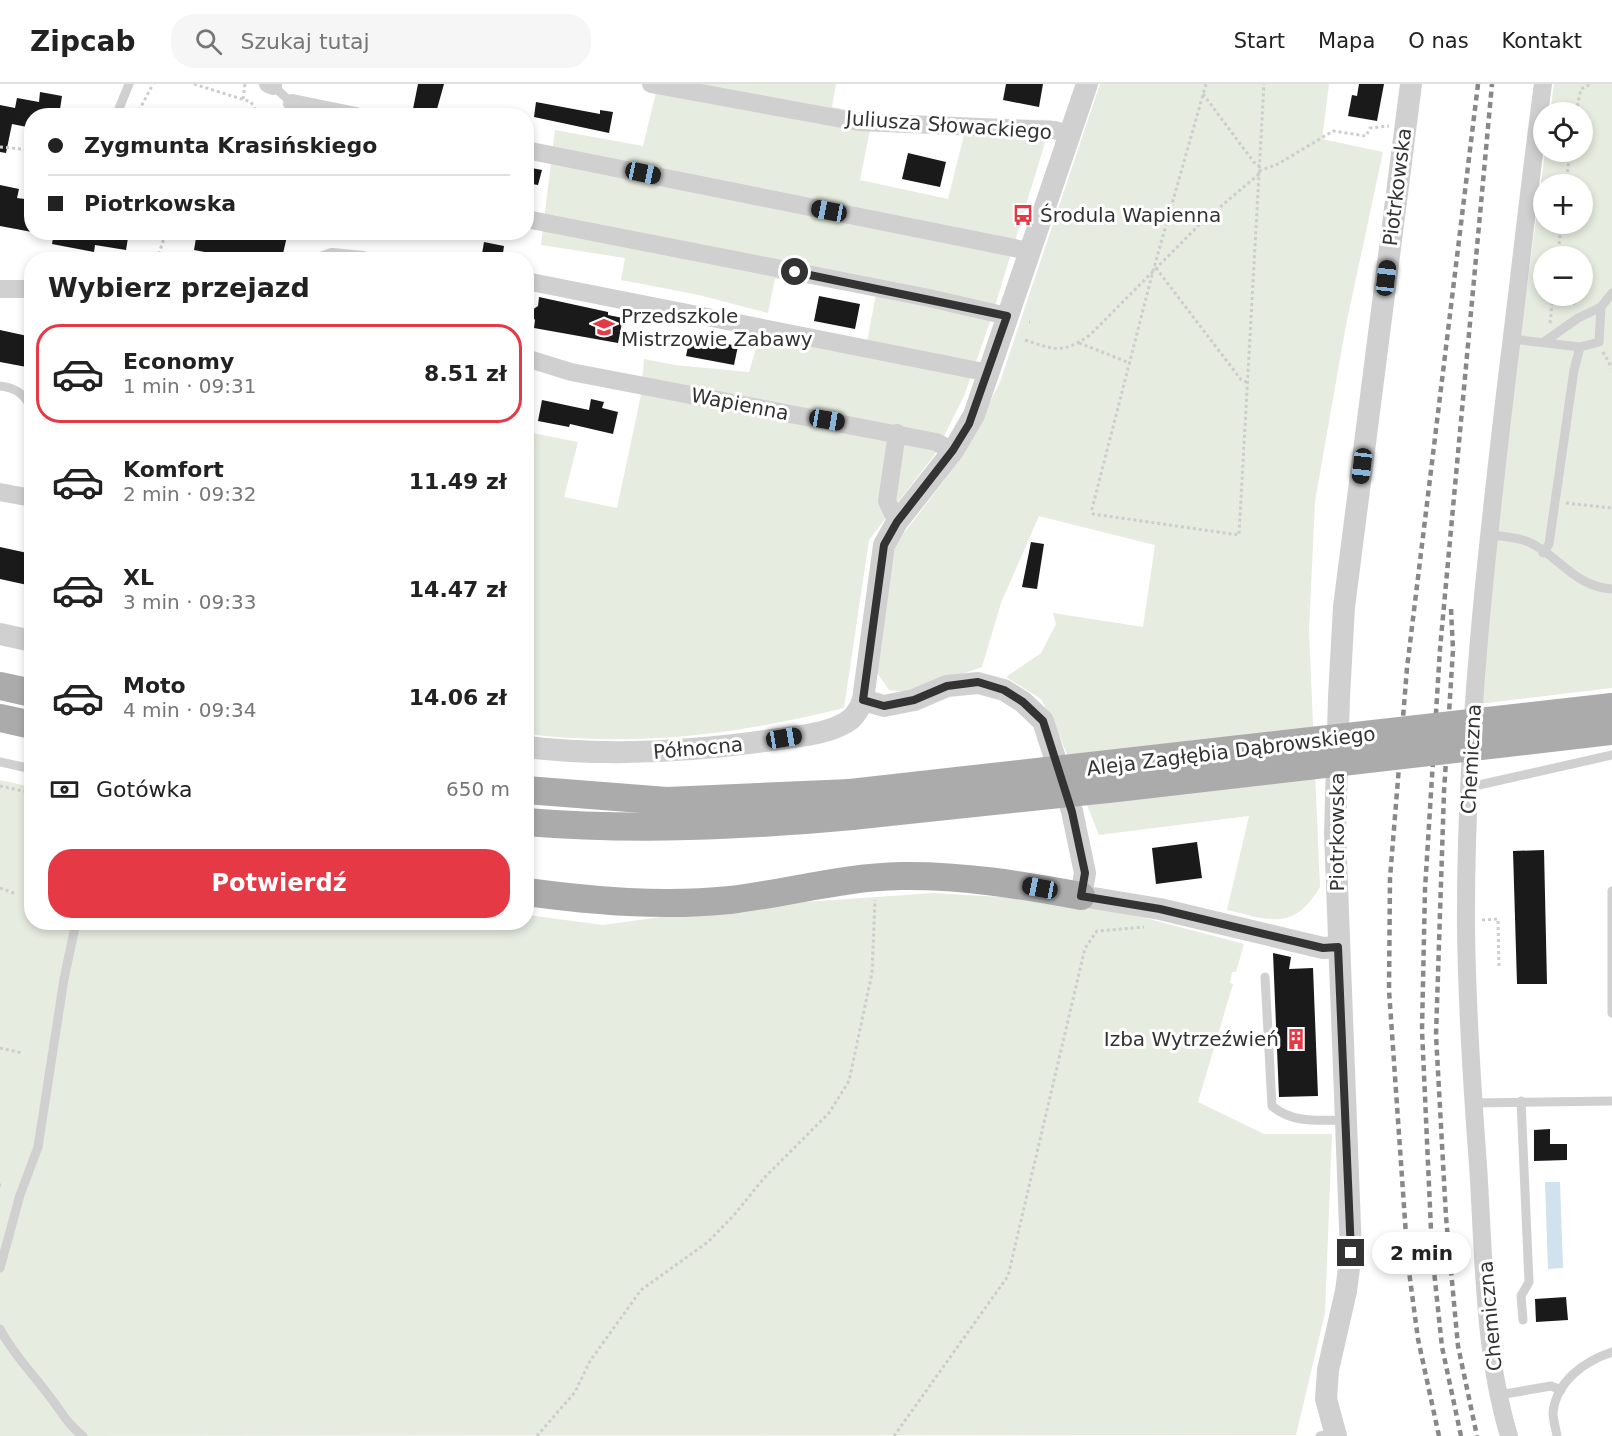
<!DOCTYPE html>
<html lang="pl">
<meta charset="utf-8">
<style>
:root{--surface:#fff;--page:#f6f6f6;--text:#222;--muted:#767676;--line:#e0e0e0;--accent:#e63946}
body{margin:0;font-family:"DejaVu Sans",sans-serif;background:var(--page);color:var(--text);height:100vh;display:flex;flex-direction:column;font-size:22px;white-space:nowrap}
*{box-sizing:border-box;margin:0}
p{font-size:20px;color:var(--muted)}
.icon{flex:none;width:33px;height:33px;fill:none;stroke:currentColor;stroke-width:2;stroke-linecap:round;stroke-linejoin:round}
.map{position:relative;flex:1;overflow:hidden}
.details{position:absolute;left:24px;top:168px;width:510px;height:678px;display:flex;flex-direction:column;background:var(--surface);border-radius:24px;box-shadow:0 3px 9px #0003}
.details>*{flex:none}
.hud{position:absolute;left:24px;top:24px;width:510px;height:132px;border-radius:24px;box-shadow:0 3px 9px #0003;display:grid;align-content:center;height:132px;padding:0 24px;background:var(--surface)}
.tools{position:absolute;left:1533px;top:18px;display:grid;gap:12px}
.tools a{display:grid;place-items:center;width:60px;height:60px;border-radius:50%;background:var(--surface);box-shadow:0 3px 9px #0003;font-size:30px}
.end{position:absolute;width:27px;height:27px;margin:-14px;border:8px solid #333;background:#fff;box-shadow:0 0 0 3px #fff}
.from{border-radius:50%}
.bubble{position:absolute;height:42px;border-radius:21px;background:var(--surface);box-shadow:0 3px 9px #0003;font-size:20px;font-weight:700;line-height:42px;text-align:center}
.car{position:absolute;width:18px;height:36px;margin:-18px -9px;border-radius:8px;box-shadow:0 0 4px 2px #0007;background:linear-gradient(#222 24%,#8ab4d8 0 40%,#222 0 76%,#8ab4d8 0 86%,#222 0)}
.hud b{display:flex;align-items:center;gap:21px;height:57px;font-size:22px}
.hud b+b{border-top:2px solid var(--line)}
.hud i{width:15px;height:15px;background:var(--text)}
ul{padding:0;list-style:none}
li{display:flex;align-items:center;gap:18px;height:99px;margin:0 12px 9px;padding:0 12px;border:3px solid transparent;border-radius:24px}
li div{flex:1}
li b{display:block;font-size:22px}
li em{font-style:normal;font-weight:700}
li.active{border-color:var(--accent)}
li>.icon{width:54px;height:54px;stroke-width:1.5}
h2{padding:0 24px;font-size:27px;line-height:72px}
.pay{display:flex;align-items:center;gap:15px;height:66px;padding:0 24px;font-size:22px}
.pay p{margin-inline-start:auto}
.action{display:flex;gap:12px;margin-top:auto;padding:12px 24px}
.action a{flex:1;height:69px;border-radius:24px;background:var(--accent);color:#fff;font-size:24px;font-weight:700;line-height:69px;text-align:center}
header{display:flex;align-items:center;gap:36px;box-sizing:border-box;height:84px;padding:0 30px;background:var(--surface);border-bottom:2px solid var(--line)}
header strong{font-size:28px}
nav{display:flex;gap:33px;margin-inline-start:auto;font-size:21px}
.search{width:420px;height:54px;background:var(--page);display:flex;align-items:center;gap:15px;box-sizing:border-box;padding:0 21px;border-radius:24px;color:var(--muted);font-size:22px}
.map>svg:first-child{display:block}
.green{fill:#e6ecdf;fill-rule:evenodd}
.water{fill:#cfe2ee}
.building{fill:#1a1a1a}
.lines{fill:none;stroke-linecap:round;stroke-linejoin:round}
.path{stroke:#cdcdcd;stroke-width:3;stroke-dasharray:3 3;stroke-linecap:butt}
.service{stroke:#d0d0d0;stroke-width:9}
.minor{stroke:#d0d0d0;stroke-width:18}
.tertiary{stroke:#d0d0d0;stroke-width:22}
.primary{stroke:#ababab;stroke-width:28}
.rail{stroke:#888;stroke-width:4.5;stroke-dasharray:6 4.5;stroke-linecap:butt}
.primary-bridge{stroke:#ababab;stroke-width:28}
.route{stroke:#333;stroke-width:8}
.labels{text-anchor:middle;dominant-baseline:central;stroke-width:6;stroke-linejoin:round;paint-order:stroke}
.street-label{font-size:20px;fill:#333;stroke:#fff}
.poi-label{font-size:20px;fill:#333;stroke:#fff;text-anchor:start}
</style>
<header>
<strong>Zipcab</strong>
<div class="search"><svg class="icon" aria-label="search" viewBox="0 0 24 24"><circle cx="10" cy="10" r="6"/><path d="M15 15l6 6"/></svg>Szukaj tutaj</div>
<nav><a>Start</a><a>Mapa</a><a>O nas</a><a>Kontakt</a></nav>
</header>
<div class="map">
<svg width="1612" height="1352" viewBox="0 0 1612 1352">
<rect width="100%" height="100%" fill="#fff"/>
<g class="green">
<path d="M658,0H836L832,23L873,31L860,96L948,115L968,35L1052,36L991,235L964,312L935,370L869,456L844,624C762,644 684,657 599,655C574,654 551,654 527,649V348L578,358L564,413L617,424L641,311L644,275L675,281L749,288L763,241L867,258L876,210L805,195H775L768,229L699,211L621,196L625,174L541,161L555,46L643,62Z"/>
<path d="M1100,0H1329L1322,55L1383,68L1346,241L1315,417L1309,547L1320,803C1293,848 1270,836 1227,826L1249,732L1099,751L1058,648L1041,615L1006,593L1041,569L1056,540L1053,529L1143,543L1155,461L1039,432L1001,519L982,583L910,608L889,606L875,586L891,466L963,372L1000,298Z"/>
<path d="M1554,0H1612V604L1478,620L1495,442L1545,68H1582V28H1550ZM1544,100H1582V140H1544ZM1544,172H1582V212H1544Z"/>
<polygon points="0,696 31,703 32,838 526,838 527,831 603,841 733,823 933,809 1033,815 1134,831 1244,860 1236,888 1232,888 1230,899 1233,900 1198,1018 1264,1050 1332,1050 1325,1229 1296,1351 0,1352"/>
</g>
<polygon class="water" points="1545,1098 1560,1098 1563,1184 1548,1185"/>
<g class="building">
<polygon points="418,0 444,0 435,32 412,30"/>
<polygon points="1006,0 1043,0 1039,23 1003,16"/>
<polygon points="1359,0 1384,0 1377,37 1348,32 1352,11 1357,12"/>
<polygon points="40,8 62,12 59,32 32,32 32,44 12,40 6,69 0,68 0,21 15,24 17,14 39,18"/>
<polygon points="536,18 600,30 600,26 613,28 609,49 534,33"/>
<polygon points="908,69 946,78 940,103 902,95"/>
<polygon points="526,83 542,86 538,101 526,99"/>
<polygon points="0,101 19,105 17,114 32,116 32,148 0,142"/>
<polygon points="54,148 129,148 126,166 95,161 94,168 52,160"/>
<polygon points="197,148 244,148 265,152 266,148 288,148 282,174 268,171 267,176 214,176 215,170 194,166"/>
<polygon points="484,158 504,162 502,176 481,176"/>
<polygon points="819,212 860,220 855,245 814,237"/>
<polygon points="539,213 608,228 608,231 623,234 618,259 534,244 535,236 529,228 538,222"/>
<polygon points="0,246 32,253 32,284 0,278"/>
<polygon points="690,253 738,262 734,281 686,272"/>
<polygon points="591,315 604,318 602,324 618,328 613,350 570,340 569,343 538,337 542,316 589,326"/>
<polygon points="1031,458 1044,460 1037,505 1022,503"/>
<polygon points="0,463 32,470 32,502 0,495"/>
<polygon points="1197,758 1202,794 1156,800 1152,764"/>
<polygon points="1544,766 1547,900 1517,900 1513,767"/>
<polygon points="1273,869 1291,873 1289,885 1313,884 1318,1012 1279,1013"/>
<polygon points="1550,1045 1550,1060 1567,1060 1567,1076 1534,1077 1534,1046"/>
<polygon points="1566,1213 1568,1236 1536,1238 1535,1215"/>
</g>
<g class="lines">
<g class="path">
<polyline points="194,0 251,18 259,32"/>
<polyline points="1206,0 1153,187 1092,425 1093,430 1239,451 1264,0"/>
<polyline points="1203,10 1256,81 1260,82"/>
<polyline points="243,15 245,0"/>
<polyline points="1576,28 1581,5 1591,0"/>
<polyline points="136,32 153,0"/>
<polyline points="0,63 32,66"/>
<polyline points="1259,87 1278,80 1333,47 1366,52 1370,44 1389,42"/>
<polyline points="1566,100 1570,68"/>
<polyline points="322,148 328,156"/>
<polyline points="1560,163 1563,172"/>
<polyline points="1558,172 1561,140"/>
<polyline points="157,176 166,148"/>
<polyline points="1156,184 1242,297 1247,298"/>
<polyline points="1572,212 1575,221"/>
<polyline points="1029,238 1030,238"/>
<polyline points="1550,239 1553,212"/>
<path d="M1025,256C1055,266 1062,270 1090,251L1199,141L1259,90"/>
<polyline points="1079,259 1130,279"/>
<polyline points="1603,268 1612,284"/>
<polyline points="1566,419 1612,424"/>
<polyline points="0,702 32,709"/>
<polyline points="0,804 16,810"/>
<polyline points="1482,836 1498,835 1499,883"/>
<polyline points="0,964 22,969"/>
<polyline points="0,1101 1,1101"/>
<polyline points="537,1352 575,1308 590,1277 641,1206 708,1158 734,1131 764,1094 829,1029 849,997 872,889 875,816"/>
<polyline points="894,1352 1008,1192 1085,864 1097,847 1144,843"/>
</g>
<g class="service">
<polyline points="273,2 292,19 292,32"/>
<polyline points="116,32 129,0"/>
<polyline points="1512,255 1580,263 1599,258 1601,223 1612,209"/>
<polyline points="1544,258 1578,234 1601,223"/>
<path d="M0,302C14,304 22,308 29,320L32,395"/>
<path d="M1489,451C1501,452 1519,453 1531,459C1561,474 1574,502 1612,505"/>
<polyline points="1543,469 1549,460 1574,286 1580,263"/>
<polyline points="0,678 32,685"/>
<polyline points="1470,703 1612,671"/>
<polyline points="1612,807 1612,929"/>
<path d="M1265,893L1272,1022C1293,1040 1320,1036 1345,1036"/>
<polyline points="1521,1017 1529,1198 1521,1212 1523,1236"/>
<polyline points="1473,1019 1612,1017"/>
<polyline points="0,1184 20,1111 38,1063 64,895 76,838"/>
<path d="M0,1245C13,1270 33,1290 50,1313C62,1328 66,1339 83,1352"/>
<polyline points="1499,1311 1551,1302 1561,1306"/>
<polyline points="1320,1352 1335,1348"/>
<path d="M1557,1352C1556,1345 1553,1336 1553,1329C1556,1297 1585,1277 1612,1268"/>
</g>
<g class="minor">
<polyline points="268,0 273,2"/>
<polyline points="651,0 859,38 1055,46 1069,51"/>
<polyline points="292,19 356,32"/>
<polyline points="526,66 1029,167"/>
<polyline points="526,135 929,214 1007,232"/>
<polyline points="324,176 332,173 363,176"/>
<polyline points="526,197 989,289"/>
<polyline points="0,205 32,205"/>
<polyline points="526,274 571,288 936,358 953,367"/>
<polyline points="0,408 32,414"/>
<polyline points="897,438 887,417 897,349"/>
<path d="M1509,1352C1483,1266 1484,1171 1478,1081C1472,1002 1467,922 1466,843C1465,655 1486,470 1508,285C1520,190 1530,95 1543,0"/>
</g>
<g class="tertiary">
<polyline points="0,550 32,557"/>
<polyline points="863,616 884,622 914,616 947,602 978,599 1004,606 1023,618 1043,637 1072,727 1085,789 1081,812 1160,825 1323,864 1338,863"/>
<path d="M526,663C609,673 690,668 772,656C797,652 830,651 851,635C857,629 860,624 863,616L884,461L897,438L953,367L974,331L1087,0"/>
<polyline points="1336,1352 1326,1315 1328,1286 1346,1207 1351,1169 1335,749 1339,613 1344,523 1411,0"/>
</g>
<g class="primary">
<polyline points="0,602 32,609"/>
<polyline points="0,634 32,641"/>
<polyline points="526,706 667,717 850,709"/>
<path d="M526,738C635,747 743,742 852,732"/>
<path d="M526,808C594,817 662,823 730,816C788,809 843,793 901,792C962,791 1021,801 1081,812"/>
</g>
<g class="rail">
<polyline points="1451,525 1453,566 1444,708 1436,951 1446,1133 1458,1262 1477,1352"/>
<polyline points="1439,1352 1418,1255 1408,1180 1389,906 1390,794 1407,584 1478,0"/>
<polyline points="1461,1352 1442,1263 1432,1168 1422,946 1425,805 1440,565 1492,0"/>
</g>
<g class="primary-bridge">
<polyline points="850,709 1612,623"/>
<polyline points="852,732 1117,704 1612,647"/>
</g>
</g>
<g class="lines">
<polyline class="route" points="795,188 1007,232 969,340 953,366 897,438 884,461 863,616 884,622 914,616 947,602 978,598 1004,606 1023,618 1043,637 1072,728 1085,789 1081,812 1160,825 1323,864 1338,863 1351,1169"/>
</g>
<defs>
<symbol id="bus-bare" viewBox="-9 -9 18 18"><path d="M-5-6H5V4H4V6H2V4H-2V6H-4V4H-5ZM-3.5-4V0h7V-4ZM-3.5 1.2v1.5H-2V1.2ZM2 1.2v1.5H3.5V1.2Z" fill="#e63946" stroke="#fff" stroke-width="2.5" paint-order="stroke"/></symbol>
<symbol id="school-bare" viewBox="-9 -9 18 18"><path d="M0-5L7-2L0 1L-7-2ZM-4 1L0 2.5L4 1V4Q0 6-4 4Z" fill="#e63946" stroke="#fff" stroke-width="2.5" paint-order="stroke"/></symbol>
<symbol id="building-bare" viewBox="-9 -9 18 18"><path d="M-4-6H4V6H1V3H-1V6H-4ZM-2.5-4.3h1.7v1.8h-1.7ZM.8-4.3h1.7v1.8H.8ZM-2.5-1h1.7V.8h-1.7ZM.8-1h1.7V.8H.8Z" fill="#e63946" stroke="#fff" stroke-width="2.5" paint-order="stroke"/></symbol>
</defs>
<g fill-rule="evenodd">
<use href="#bus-bare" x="1008" y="116" width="30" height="30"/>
<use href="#school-bare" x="589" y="228" width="30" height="30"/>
<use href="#building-bare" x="1281" y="940" width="30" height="30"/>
</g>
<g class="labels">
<g class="street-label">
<text transform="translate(949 41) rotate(4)">Juliusza Słowackiego</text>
<text transform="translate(1397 103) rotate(-83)">Piotrkowska</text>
<text transform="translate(740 320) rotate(11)">Wapienna</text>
<text transform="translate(698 664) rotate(-5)">Północna</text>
<text transform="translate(1231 667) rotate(-7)">Aleja Zagłębia Dąbrowskiego</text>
<text transform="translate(1471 675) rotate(-87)">Chemiczna</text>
<text transform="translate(1337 748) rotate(-90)">Piotrkowska</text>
<text transform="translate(1490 1232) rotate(-95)">Chemiczna</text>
</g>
<g class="poi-label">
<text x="1040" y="131">Środula Wapienna</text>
<text x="621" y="232">Przedszkole<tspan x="621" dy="23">Mistrzowie Zabawy</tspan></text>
<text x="1279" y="955" text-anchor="end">Izba Wytrzeźwień</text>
</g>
</g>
</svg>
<div class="tools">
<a><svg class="icon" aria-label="locate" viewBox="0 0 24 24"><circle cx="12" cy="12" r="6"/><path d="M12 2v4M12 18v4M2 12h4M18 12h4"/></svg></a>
<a>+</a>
<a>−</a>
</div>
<i class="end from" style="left:795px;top:188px"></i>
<i class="end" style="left:1351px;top:1169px"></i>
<div class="bubble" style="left:1372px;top:1148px;width:99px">2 min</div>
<i class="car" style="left:643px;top:89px;rotate:102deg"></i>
<i class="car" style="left:829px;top:127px;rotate:281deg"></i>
<i class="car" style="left:1386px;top:194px;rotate:7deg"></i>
<i class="car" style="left:827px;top:336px;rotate:100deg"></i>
<i class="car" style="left:1362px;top:382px;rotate:187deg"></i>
<i class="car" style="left:784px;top:654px;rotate:81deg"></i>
<i class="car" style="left:1040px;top:804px;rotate:281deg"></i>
<div class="hud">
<b><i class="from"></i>Zygmunta Krasińskiego</b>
<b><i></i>Piotrkowska</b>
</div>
<section class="details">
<h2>Wybierz przejazd</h2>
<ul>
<li class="active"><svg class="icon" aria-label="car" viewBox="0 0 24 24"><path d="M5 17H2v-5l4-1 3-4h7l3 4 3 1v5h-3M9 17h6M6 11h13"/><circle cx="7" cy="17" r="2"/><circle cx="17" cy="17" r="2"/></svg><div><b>Economy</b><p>1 min · 09:31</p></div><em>8.51 zł</em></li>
<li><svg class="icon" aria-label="car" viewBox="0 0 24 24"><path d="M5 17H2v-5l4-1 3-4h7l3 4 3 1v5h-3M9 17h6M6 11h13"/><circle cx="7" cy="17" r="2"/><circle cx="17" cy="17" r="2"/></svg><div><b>Komfort</b><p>2 min · 09:32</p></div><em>11.49 zł</em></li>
<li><svg class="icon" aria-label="car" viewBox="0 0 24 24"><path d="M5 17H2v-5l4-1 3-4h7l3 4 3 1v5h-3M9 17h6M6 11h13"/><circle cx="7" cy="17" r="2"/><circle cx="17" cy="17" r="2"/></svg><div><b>XL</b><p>3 min · 09:33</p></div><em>14.47 zł</em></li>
<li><svg class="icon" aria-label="car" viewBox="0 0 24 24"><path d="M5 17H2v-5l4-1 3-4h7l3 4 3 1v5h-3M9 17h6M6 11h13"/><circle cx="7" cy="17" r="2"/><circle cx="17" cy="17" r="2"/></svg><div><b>Moto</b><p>4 min · 09:34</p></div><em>14.06 zł</em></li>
</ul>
<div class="pay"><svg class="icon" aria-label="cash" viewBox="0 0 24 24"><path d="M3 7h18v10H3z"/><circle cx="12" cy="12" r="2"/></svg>Gotówka<p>650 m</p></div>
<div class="action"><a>Potwierdź</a></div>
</section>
</div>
